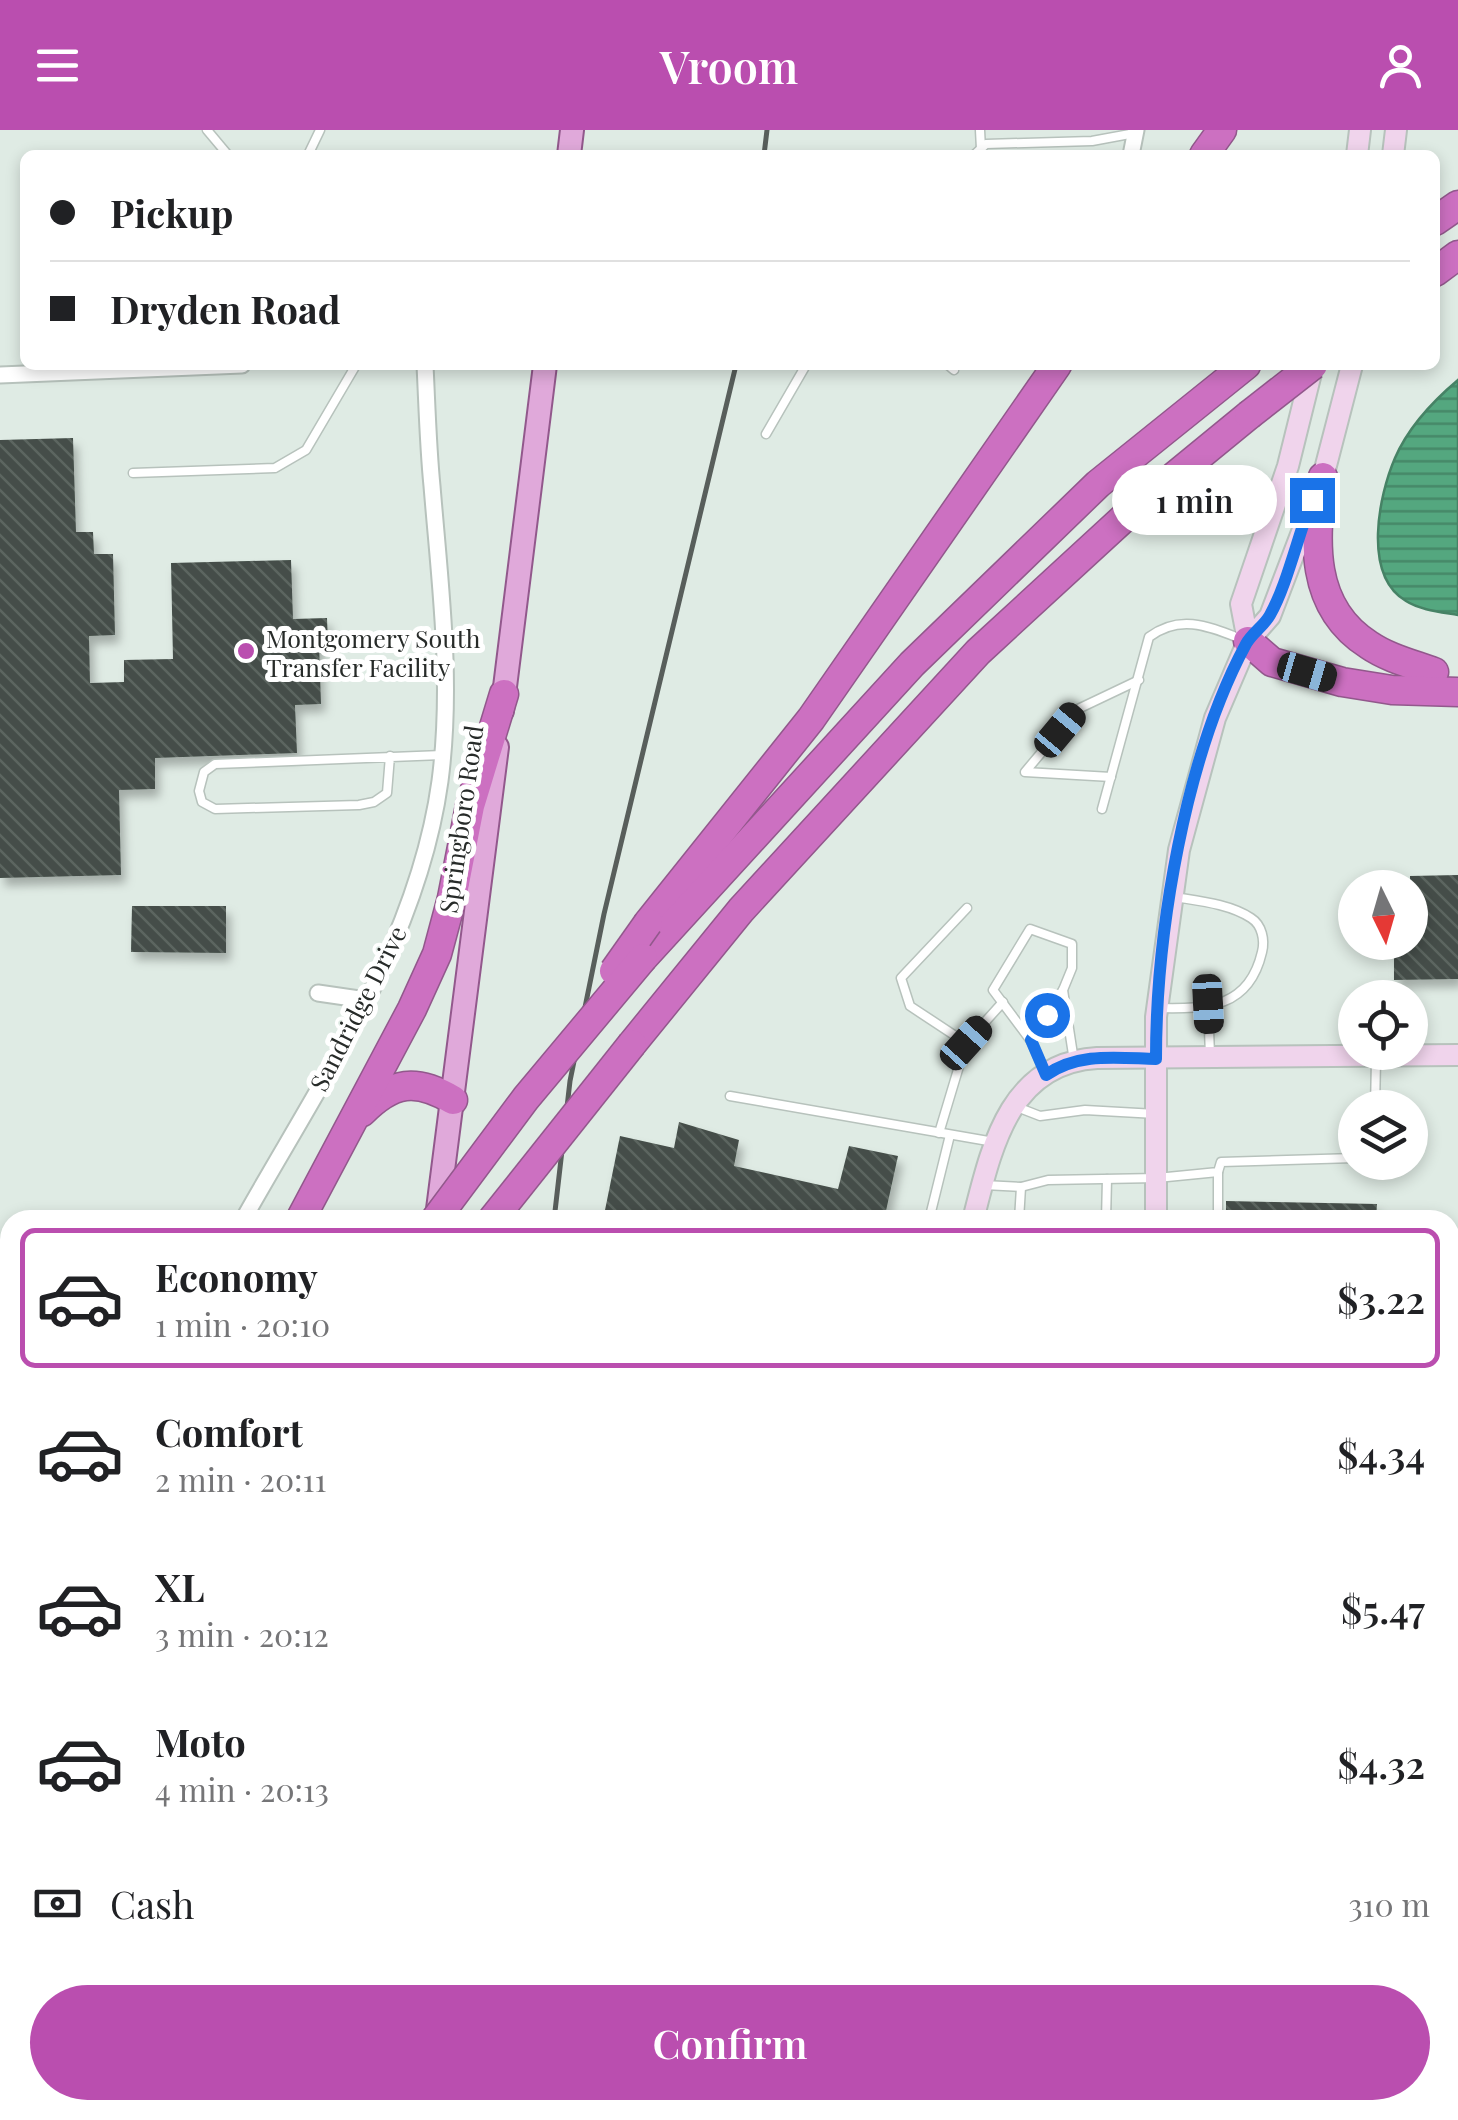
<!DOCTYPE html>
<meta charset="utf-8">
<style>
:root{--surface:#fff;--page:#f6f6f6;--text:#202124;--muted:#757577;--line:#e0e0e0;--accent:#ba4eaf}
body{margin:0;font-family:"Playfair Display",serif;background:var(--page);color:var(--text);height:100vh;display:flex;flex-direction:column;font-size:38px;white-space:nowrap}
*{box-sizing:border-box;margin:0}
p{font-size:32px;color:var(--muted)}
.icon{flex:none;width:55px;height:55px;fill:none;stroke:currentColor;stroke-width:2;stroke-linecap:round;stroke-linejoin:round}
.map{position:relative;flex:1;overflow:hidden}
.side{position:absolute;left:0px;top:1080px;width:1460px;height:910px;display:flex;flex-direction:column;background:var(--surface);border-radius:30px 30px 0 0;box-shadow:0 5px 15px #0003}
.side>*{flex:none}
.guide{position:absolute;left:20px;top:20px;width:1420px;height:220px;border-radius:15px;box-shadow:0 5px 15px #0003;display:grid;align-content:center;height:220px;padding:0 30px;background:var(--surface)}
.needle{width:65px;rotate:175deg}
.tools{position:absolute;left:1338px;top:740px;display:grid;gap:20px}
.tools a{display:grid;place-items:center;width:90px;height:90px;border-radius:50%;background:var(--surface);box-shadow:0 5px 15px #0003;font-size:50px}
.end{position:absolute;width:45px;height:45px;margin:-22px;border:12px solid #1a73e8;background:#fff;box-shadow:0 0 0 5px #fff}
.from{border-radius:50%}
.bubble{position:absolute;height:70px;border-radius:35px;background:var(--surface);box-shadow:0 5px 15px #0003;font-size:32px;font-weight:600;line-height:70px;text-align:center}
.car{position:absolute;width:30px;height:60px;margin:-30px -15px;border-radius:12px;box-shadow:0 0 8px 2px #0007;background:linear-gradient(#222 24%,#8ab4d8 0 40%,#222 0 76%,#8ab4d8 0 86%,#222 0)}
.guide b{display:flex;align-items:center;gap:35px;height:95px;font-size:38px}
.guide b+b{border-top:2px solid var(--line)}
.guide i{width:25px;height:25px;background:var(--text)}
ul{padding:18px 0 0;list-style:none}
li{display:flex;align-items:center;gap:30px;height:140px;margin:0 20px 15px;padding:0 10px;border:5px solid transparent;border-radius:15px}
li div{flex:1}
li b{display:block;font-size:38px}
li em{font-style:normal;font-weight:600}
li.current{border-color:var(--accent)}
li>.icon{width:90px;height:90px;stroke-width:1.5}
.pay{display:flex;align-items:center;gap:25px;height:110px;padding:0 30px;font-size:38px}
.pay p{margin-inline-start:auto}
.action{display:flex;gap:20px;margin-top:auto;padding:20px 30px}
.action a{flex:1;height:115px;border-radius:60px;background:var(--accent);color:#fff;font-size:40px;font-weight:600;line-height:115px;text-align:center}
header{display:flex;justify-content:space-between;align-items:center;height:130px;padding:0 30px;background:var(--accent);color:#fff;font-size:45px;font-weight:600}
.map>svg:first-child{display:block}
.water{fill:url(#water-rules);stroke:#468265;stroke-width:2.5}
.building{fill:url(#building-back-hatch);filter:url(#shadow)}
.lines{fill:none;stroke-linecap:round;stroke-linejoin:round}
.lane-casing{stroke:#b7c2bc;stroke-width:11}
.street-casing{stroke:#b7c2bc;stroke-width:19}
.secondary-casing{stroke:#b7c2bc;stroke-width:24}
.primary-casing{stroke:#92588c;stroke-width:26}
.highway-casing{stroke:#92588c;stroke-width:31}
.lane{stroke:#fff;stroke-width:8}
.street{stroke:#fff;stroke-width:15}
.secondary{stroke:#f0d4ec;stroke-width:20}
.primary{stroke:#e0a9da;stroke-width:22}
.highway{stroke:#cc70c1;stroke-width:28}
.rail{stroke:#585e5b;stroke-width:5}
.highway-bridge-casing{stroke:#92588c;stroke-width:31;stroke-linecap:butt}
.highway-bridge{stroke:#cc70c1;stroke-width:28}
.route{stroke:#1a73e8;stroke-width:12}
.poi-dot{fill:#ba4eaf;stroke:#fff;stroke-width:4}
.labels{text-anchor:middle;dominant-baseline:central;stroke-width:10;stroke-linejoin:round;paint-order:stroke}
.poi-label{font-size:25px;fill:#272b29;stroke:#fff;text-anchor:start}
.street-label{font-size:25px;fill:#272b29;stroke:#fff}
</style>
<header><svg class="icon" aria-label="menu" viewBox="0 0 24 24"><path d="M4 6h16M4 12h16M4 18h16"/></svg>Vroom<svg class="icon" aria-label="person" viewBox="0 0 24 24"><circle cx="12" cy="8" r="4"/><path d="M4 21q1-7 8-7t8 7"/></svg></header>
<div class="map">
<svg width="1458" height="1990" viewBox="0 0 1458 1990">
<defs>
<pattern id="water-rules" width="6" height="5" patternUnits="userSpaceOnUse" patternTransform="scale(2.5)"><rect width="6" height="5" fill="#54a77f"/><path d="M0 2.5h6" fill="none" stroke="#468868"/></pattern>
<pattern id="building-back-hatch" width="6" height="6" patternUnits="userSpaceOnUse" patternTransform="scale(2.5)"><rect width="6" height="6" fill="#444e48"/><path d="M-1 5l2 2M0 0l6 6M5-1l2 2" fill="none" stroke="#5c6560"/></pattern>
<filter id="shadow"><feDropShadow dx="4.5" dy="8" stdDeviation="5" flood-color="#0004"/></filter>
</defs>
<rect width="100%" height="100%" fill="#dfebe4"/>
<path class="water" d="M1458,250V485C1441,482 1420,480 1406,471C1362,445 1379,365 1395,328C1408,298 1433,271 1458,250Z"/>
<g class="building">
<polygon points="73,308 76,402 93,402 94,424 113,424 115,505 89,506 90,553 124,552 124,530 173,529 171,433 291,430 293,489 327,488 328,513 319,513 321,574 295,575 297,623 155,628 155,659 119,660 121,745 0,748 0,310"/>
<polygon points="1458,745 1458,849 1394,850 1394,812 1410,812 1410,746"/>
<polygon points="132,776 226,776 226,823 131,822"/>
<polygon points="679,992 739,1010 734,1036 838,1059 849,1016 898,1026 884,1090 603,1090 620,1006 674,1018"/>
<polygon points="1226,1071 1377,1074 1376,1090 1226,1090"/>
</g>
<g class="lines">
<defs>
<g id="lane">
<polyline points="207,0 228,25"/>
<polyline points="980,0 981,19"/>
<polyline points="308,25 320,0"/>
<polyline points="974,25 986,14 1092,11 1135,3"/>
<polyline points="948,235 954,240"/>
<polyline points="766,304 806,235"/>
<polyline points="133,343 275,338 306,320 356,235"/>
<polyline points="390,626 387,663 374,672 359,675 215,679 202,672 199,661 204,642 215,634 442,625"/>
<polyline points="1111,647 1025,642 1078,579 1139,550"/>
<path d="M1102,679L1149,507C1181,483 1210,497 1244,510"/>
<polyline points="1208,874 1210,925"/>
<path d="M1158,878C1208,879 1249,878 1262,822C1265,810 1262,795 1251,788C1230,774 1199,771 1175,767"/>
<polyline points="1031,911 1063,860"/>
<polyline points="966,913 910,876 901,848 967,778"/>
<polyline points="1045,943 1031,911 993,860 1030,799 1072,814 1072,838 1063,860 1074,931"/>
<polyline points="730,966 994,1012"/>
<polyline points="1017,977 1040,986 1085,980 1156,984"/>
<polyline points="1375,978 1376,930"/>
<polyline points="939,1003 966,913 1003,872"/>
<polyline points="1218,1042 1218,1090"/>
<polyline points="984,1055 1021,1057 1048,1050 1157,1048 1218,1042 1221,1032 1355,1028"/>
<polyline points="929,1090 950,1005"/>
<polyline points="1019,1090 1021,1057"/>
<polyline points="1106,1090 1107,1049"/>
<polyline points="0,1147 10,1155"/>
<polyline points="0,1322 10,1315"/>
<polyline points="0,1364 10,1368"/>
<polyline points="1450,1479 1458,1478"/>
<polyline points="1450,1586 1458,1584"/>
<polyline points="1450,1706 1451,1725 1458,1740"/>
<polyline points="1450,1794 1458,1793"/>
<polyline points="1340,1980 1342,1990"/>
<polyline points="669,1990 675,1980"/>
</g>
<g id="street">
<polyline points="1131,25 1136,0"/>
<polyline points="0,245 242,235"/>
<polyline points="318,863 366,870"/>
<path d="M243,1090C321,951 418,812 440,651C453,552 440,455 432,356C428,316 427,275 425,235"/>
<polyline points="0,1568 10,1548"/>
</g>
<g id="secondary">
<polyline points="1357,25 1360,0"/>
<polyline points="1393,25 1396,0"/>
<polyline points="1248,511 1241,474 1288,336 1313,235"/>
<path d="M973,1090C991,1020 1008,933 1097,928L1458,925"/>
<polyline points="1156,1090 1156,887 1179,720 1215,588 1248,511 1270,486 1323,347 1352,235"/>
<polyline points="1450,1961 1458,1961"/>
<polyline points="1162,1980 1162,1990"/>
<polyline points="364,1990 365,1980"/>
<polyline points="732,1990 738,1980"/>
</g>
<g id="primary">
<polyline points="569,25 572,0"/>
<polyline points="502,581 545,235"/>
<polyline points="437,1087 497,617"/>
</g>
<g id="highway">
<polyline points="1204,25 1222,0"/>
<polyline points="1435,91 1458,75"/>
<polyline points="1435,142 1458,125"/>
<path d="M1323,347C1314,410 1309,477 1369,515C1388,528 1412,534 1434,542"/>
<polyline points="1248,511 1272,532 1342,552 1392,560 1458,562"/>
<polyline points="648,793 811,589 1057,235"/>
<polyline points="643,828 912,534 1098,354 1246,235"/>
<polyline points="632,914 741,780 978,522 1127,385 1249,285"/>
<path d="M362,982C393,951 416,948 453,970"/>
<polyline points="300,1090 412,879 437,824 452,768 470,676 504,564"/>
<polyline points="0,1663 10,1643"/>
<polyline points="0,1827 10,1806"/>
<polyline points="0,1930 10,1909"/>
<polyline points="94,1990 100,1980"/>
</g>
</defs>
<use href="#lane" class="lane-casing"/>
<use href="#street" class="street-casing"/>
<use href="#secondary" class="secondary-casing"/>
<use href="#primary" class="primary-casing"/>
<use href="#highway" class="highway-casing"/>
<use href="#lane" class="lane"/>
<use href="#street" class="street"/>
<use href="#secondary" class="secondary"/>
<use href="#primary" class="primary"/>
<use href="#highway" class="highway"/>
<g class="rail">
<polyline points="764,25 767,0"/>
<polyline points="554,1090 570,951 604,784 736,235"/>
<polyline points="439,1990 440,1980"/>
</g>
<defs>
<g id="highway-bridge">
<polyline points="1249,285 1313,235"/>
<polyline points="614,841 648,793"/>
<polyline points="435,1090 526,968 643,828"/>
<polyline points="492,1090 632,914"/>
</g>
</defs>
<use href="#highway-bridge" class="highway-bridge-casing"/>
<use href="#highway-bridge" class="highway-bridge"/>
</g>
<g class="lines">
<path class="route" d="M1047,885L1031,910L1046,945C1079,922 1117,928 1156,929C1156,802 1185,627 1246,514C1252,503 1264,496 1270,485C1287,455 1298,405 1312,370"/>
</g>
<circle class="poi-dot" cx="246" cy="521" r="10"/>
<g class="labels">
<g class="poi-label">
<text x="266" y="507">Montgomery South<tspan x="266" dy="29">Transfer Facility</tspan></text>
</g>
<g class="street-label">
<text transform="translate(460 689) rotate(-82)">Springboro Road</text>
<text transform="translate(357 878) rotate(-63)">Sandridge Drive</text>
</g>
</g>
</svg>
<div class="tools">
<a><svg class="needle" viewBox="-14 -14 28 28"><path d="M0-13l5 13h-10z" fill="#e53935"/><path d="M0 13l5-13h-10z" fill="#757577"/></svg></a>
<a><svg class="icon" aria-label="locate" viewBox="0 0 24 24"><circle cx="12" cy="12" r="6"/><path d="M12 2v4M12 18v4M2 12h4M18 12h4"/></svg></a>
<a><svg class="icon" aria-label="layers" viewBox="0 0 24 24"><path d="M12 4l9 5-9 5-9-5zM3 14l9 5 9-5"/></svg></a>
</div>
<i class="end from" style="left:1047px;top:885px"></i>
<i class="end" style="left:1312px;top:370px"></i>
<div class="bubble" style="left:1112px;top:335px;width:165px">1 min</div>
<i class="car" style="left:1307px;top:542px;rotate:106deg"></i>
<i class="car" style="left:1060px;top:600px;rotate:40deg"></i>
<i class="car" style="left:1208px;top:874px;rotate:177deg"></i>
<i class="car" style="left:966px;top:913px;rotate:42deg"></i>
<div class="guide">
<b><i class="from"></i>Pickup</b>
<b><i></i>Dryden Road</b>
</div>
<section class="side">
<ul>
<li class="current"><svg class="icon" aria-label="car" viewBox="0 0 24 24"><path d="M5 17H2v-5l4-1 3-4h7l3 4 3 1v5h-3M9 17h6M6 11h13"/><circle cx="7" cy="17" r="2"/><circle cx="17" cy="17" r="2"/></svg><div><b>Economy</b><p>1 min · 20:10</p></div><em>$3.22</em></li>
<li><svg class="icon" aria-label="car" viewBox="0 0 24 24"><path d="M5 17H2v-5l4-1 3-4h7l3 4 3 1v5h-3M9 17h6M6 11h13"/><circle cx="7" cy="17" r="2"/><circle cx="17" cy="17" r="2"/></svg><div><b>Comfort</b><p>2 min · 20:11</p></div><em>$4.34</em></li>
<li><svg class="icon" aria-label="car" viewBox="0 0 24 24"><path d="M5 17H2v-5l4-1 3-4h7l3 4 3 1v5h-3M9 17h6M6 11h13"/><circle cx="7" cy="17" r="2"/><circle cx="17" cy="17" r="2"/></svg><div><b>XL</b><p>3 min · 20:12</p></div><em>$5.47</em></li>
<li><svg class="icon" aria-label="car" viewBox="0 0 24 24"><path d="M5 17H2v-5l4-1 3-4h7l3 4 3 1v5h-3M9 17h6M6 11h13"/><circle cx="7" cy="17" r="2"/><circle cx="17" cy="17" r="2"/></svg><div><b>Moto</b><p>4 min · 20:13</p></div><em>$4.32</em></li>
</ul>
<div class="pay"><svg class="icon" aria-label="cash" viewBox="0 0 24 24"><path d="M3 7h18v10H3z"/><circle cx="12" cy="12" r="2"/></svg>Cash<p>310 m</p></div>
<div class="action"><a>Confirm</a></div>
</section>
</div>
